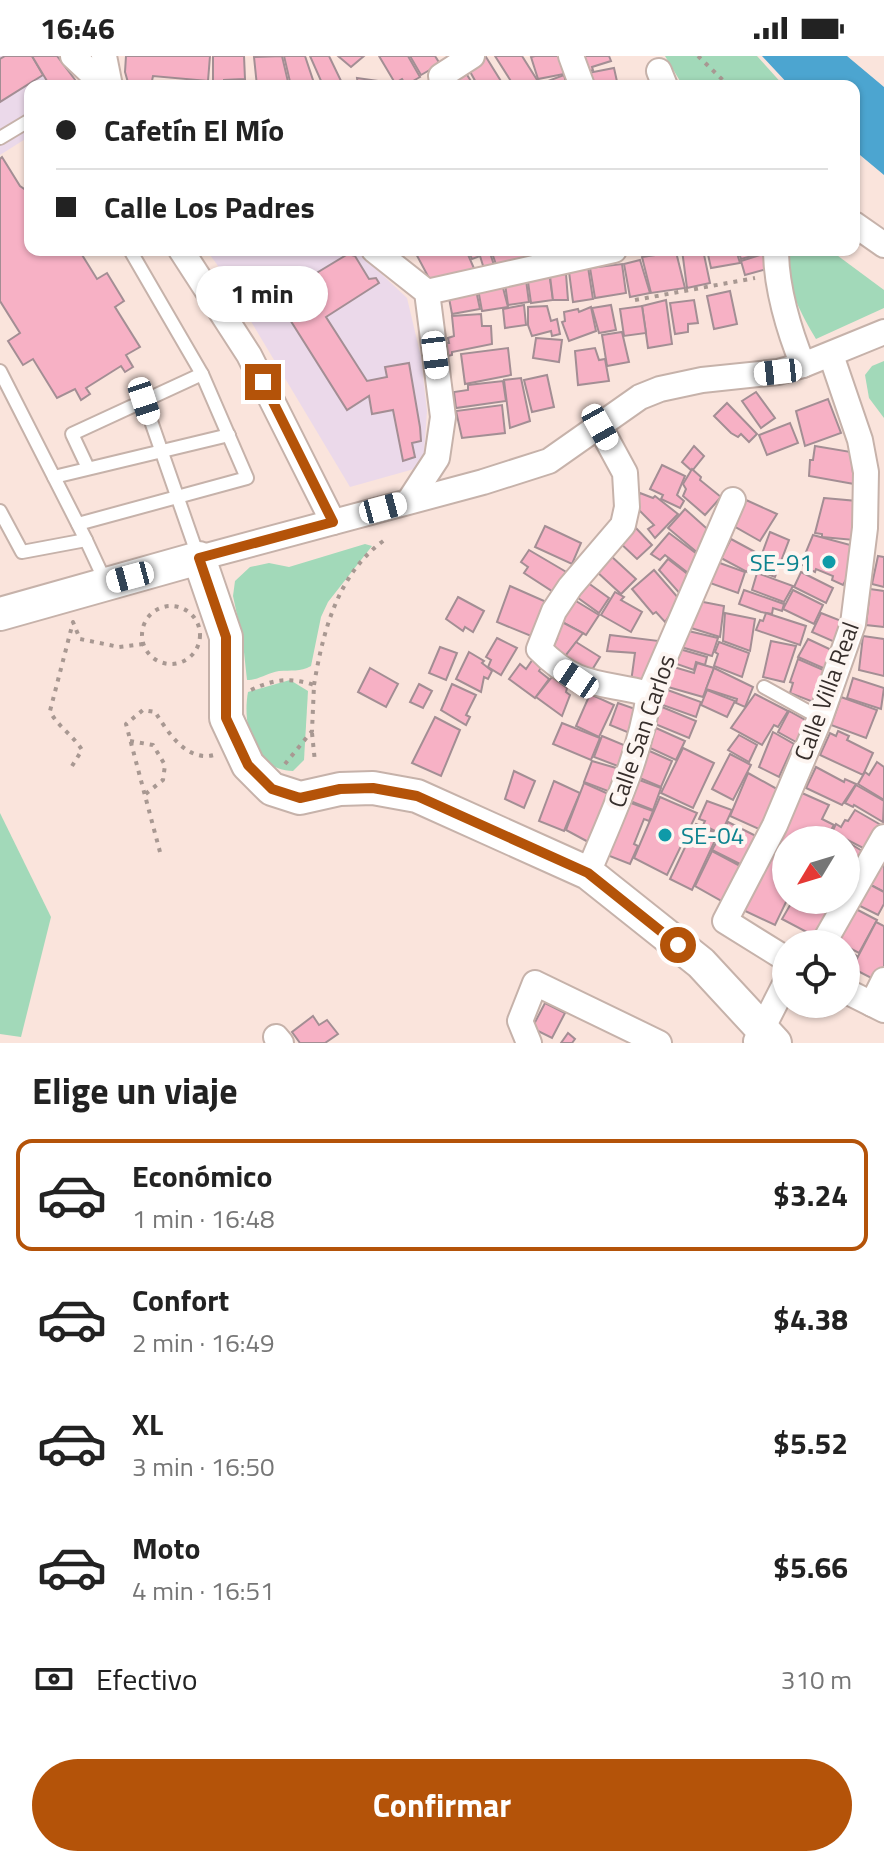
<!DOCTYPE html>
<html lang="es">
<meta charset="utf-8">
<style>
:root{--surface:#fff;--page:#f2f2f2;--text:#222;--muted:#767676;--line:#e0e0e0;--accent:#b45309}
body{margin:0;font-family:"Titillium Web",sans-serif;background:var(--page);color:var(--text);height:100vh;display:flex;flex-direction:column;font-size:30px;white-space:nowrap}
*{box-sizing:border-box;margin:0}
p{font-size:26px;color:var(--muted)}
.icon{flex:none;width:44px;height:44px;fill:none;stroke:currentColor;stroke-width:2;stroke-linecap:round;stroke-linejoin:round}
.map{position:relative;height:987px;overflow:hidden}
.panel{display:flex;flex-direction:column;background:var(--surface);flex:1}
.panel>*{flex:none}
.banner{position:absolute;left:24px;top:24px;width:836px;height:176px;border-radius:16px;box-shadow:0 2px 6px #0004;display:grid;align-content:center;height:176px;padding:0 32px;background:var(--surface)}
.needle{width:52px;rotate:232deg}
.fabs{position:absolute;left:772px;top:770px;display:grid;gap:16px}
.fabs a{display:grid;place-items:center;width:88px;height:88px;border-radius:50%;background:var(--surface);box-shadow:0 2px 6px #0004;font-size:40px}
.end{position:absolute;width:36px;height:36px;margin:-18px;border:10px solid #b45309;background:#fff;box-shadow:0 0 0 4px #fff}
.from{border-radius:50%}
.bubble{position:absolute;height:56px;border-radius:28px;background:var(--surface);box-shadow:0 2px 6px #0004;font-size:26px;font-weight:700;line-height:56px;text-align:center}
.car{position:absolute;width:24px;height:48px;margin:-24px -12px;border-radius:10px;box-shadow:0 0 6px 2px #0007;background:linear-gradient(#fff 24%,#345 0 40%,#fff 0 76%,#345 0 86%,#fff 0)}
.banner b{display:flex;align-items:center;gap:28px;height:76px;font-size:30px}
.banner b+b{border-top:2px solid var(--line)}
.banner i{width:20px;height:20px;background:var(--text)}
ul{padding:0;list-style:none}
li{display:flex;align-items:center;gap:24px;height:112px;margin:0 16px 12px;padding:0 16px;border:4px solid transparent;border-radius:16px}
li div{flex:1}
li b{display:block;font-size:30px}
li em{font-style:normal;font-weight:700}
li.current{border-color:var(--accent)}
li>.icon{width:72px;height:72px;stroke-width:1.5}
h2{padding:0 32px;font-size:36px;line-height:96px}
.pay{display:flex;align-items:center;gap:20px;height:88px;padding:0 32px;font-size:30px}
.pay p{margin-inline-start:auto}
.primary-button{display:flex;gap:16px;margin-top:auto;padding:16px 32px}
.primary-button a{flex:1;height:92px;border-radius:48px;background:var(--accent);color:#fff;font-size:32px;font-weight:700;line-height:92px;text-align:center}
.status{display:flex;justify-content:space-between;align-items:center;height:56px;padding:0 40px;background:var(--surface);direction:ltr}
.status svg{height:22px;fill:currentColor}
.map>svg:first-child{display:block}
.education{fill:#ebd9ea}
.green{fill:#a2d9b9}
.water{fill:#4ca5d0}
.building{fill:#f7b1c5;stroke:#a38e94;stroke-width:2}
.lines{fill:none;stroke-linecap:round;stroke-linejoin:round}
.lane-casing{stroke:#c6b2aa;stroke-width:16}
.street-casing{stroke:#c6b2aa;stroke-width:28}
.secondary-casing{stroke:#c6b2aa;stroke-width:36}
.path{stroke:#a89892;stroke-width:4;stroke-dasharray:4 6;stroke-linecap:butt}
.lane{stroke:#fff;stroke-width:12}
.street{stroke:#fff;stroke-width:24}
.secondary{stroke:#fff;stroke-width:32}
.route{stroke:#b45309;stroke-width:10}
.culture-dot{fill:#0f9aa8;stroke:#fdf5f1;stroke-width:3}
.labels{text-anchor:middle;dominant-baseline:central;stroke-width:8;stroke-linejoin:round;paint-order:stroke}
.culture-label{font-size:24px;fill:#0d838f;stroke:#fdf5f1;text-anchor:end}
.street-label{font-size:24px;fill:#362e2b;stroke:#fdf5f1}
</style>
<div class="status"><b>16:46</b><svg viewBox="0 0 49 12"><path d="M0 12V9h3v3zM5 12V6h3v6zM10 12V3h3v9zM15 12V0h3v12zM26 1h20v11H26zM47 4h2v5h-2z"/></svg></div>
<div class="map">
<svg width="884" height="987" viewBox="0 0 884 987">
<rect width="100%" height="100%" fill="#fae4dc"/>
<g class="education">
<polygon points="0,0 59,0 79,30 30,30 30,80 0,99"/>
<polygon points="206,194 356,194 407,242 421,301 427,355 424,397 414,413 350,431 216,207"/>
</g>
<g class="green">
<polygon points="665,0 757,0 784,30 683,30"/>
<path d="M783,194H830L884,234V252L816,283C799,255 785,226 783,194Z"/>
<polygon points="884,305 884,362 869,342 865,319 872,310"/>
<path d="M365,488L372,490L328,546L321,561L311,610C300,616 291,614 279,615C267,617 259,624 247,624L243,587L233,540L235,525L250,511L269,507L289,511Z"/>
<path d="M290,624L308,635L304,704L293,715C253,714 242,668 248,636Z"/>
<polygon points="0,757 51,861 21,981 0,978"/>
</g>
<polygon class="water" points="762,0 847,0 884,31 884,119 854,94 854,30 790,30"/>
<g class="building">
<polygon points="5,0 32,0 43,19 0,46 0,3"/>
<polygon points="32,0 57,0 79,29 50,30"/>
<polygon points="126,0 210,0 208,25 153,20 152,25 129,30 125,16"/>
<polygon points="213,0 244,0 245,23 224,24 224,28 213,30"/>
<polygon points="282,0 289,30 257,30 254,1"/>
<polygon points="284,0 305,0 315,30 291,30"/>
<polygon points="310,0 329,0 343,29 317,30 322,27"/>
<polygon points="338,0 364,0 351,11"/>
<polygon points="379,0 408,0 420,21 406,29 402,23 395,27"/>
<polygon points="410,0 435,0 440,8 421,19"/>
<polygon points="495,0 522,0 539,27 534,30 514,30"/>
<polygon points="535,0 559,0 564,18 538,23 531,1"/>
<polygon points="582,0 609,0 611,5 592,11 593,14 586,16"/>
<polygon points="486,1 504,30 478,30 468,12"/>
<polygon points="614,12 618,30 589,30 588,17"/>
<polygon points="464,14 474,30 451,30 447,25"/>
<polygon points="564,19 567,30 541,30 545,26"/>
<polygon points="357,22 386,26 386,30 358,30"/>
<polygon points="2,101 20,130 30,137 30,194 79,194 97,223 107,217 124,245 115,251 140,291 126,299 133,311 125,316 121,310 86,332 90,338 81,344 75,333 57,342 33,303 23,309 8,285 20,277 0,245 0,103"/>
<polygon points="414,194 466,194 476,217 430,224"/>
<polygon points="468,194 489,194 495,212 485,216 480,200 472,203"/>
<polygon points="495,194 545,194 546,201 498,214 492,197"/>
<polygon points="682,194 703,194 710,227 687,232"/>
<polygon points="707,194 736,194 740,207 711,212"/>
<polygon points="738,194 762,194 763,197 741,203"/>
<polygon points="676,196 685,232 651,237 642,201"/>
<polygon points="348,198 355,200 369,223 376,222 379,227 326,261 367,325 387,321 385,311 409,307 420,371 421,385 412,387 415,401 403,405 393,354 372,358 369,340 347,354 287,259 305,246 295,230"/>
<polygon points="763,198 767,213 745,219 741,205"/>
<polygon points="640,204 650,237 630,241 624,208"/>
<polygon points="622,208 626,237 595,242 590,212"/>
<polygon points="588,211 593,243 573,246 569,216"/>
<polygon points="549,216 553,244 531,247 527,219"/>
<polygon points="566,218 568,244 553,244 550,220"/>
<polygon points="526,224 529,246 508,249 505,228"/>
<polygon points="502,228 508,251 482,255 478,233"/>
<polygon points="476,234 480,253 452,258 449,242"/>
<polygon points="730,235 737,268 714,273 707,240"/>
<polygon points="666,244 672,288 648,292 642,250"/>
<polygon points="694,244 698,267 688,268 688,276 675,278 670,247"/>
<polygon points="524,249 526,269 505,272 503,253"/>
<polygon points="611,249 616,274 599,277 592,252"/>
<polygon points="547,250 551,265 557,263 560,278 552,280 551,275 532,280 528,269 528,251"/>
<polygon points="642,250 646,277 624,280 620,253"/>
<polygon points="591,251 596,275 569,285 562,266 565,265 564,256 578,253 579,256"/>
<polygon points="481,258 482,270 491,270 492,288 452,296 452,299 448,300 446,287 449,287 448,282 454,280 452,260"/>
<polygon points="622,276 629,306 607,310 602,279"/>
<polygon points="536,282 562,284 559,306 533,302"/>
<polygon points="508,292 511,319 465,328 461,298"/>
<polygon points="595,292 599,304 605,303 609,325 578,329 575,295"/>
<polygon points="547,319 554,351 532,356 524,324"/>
<polygon points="521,322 530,365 510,372 504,324"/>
<polygon points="503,325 506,345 456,352 454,336 468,334 468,329"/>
<polygon points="756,336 775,362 761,372 742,345"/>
<polygon points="828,343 841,377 805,390 796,355"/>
<polygon points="727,347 757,378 749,386 741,378 738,381 731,377 714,360"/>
<polygon points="502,349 505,377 462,382 456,355"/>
<polygon points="790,367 798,387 767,399 759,379"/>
<polygon points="694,390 704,400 692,415 682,406"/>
<polygon points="815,390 851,396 854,428 809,420 810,404 813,404"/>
<polygon points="662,409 685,420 677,439 684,445 680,452 661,443 663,439 650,433"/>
<polygon points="692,413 701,421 700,424 721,441 705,459 683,440 686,433 683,428"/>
<polygon points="640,437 653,442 655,440 678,458 655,482 648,473 654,469 635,450"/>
<polygon points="824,442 857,445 854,484 822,481 822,478 815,477"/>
<polygon points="746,444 777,458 760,485 732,469"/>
<polygon points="685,453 714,479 699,498 668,472"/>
<polygon points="545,470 581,487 572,508 535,491"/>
<polygon points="634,470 652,489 637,503 618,485"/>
<polygon points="770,476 789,484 775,521 756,514"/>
<polygon points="669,477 705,504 692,520 665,499 660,504 651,498"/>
<polygon points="813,479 854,490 857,504 843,529 832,524 833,520 816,513 815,516 801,508"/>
<polygon points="731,483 757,497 747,516 721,502"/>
<polygon points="529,494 568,517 555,537 524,517 528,511 521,506"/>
<polygon points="611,500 636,523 621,538 596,515"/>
<polygon points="878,500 884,501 884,531 872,528"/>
<polygon points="668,503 694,523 682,540 659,514"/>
<polygon points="717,506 745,516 738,537 710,527"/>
<polygon points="654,514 680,544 665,566 656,556 653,558 632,533"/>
<polygon points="801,516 833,532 826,547 794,531"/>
<polygon points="757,517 793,530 784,546 752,534"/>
<polygon points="584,524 609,542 599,557 574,539"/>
<polygon points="510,530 551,548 536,582 497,566"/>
<polygon points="870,533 884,535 884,571 866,569"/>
<polygon points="744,534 784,548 782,555 773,552 772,558 761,556 739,548"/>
<polygon points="793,534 823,549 814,568 783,553"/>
<polygon points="615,536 624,541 621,544 642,556 631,576 601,559"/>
<polygon points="458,541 484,555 473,576 465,571 463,575 446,563"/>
<polygon points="571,542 599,559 586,579 562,566"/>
<polygon points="698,545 724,550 720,581 688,571"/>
<polygon points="725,557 755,563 750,595 723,585"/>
<polygon points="766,557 806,570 800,589 756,574 760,564 763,565"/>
<polygon points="821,557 844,566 837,587 812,576"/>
<polygon points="562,566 583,577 563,603 551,593 557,583 553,581"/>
<polygon points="680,573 718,582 712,600 674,589"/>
<polygon points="610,579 659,585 648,629 631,626 635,597 607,595"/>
<polygon points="863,580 884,583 884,620 859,614"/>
<polygon points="497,582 517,592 501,619 488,611 491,604 486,601"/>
<polygon points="808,583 838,597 830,615 798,601"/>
<polygon points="771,585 796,590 784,626 763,621"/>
<polygon points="576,586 600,601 587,622 563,603"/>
<polygon points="719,586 749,597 742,621 714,610 718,598 715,596"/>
<polygon points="440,591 457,597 446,624 429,617"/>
<polygon points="676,592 707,601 705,609 696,606 694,614 671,606"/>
<polygon points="469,596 484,605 482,607 492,615 488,623 484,621 481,636 456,623"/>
<polygon points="533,603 542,610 539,615 549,623 535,642 509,623 520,608 526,613"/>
<polygon points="798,603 828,616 816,647 790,637 793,627 790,626"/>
<polygon points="697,607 714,612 703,641 661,629 667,609 694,617"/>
<polygon points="370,612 398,628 386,651 358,636"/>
<polygon points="714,612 753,631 745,651 736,647 737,643 706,633"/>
<polygon points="552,621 567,632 566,636 570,639 562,660 536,641"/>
<polygon points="853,622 884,632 881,653 847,642"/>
<polygon points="419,628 432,635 423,652 410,646"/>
<polygon points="452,628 476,639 466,659 470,661 466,669 441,654"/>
<polygon points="662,632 701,646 696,661 657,647"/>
<polygon points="707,634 735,645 727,661 701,649"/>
<polygon points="590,638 614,649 599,681 576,670"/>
<polygon points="755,638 788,655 778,671 774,669 762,689 731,672"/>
<polygon points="841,641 877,654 866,682 831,669"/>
<polygon points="618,647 641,655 632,678 610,669"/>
<polygon points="662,651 696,665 689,682 655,668"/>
<polygon points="789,655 807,665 796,686 778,676"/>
<polygon points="435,661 460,674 441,720 412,707"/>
<polygon points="562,667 600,682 591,704 553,688"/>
<polygon points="656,672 685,685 676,704 648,691"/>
<polygon points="838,675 849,680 847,684 873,697 863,719 820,699 830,677 836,680"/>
<polygon points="773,676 794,688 779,721 759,711"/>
<polygon points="739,679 757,689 749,706 728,694"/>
<polygon points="602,680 631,692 623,712 594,701"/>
<polygon points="683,692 714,707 693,752 661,737"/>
<polygon points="645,693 672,705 661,731 635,720"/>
<polygon points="730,698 751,709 733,744 712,733"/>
<polygon points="592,705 623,714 613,737 584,726"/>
<polygon points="877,706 884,711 884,744 858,728 865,716 869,719"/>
<polygon points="816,711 844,726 845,723 856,728 842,749 806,732"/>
<polygon points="514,715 535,725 524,752 505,743"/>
<polygon points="748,717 777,733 761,774 730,760"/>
<polygon points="634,722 661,732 653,754 625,743"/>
<polygon points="554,725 580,737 564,775 539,765"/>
<polygon points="584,727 613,740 592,788 566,774"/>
<polygon points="856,729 884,745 883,766 854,749 853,751 845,747"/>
<polygon points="802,737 829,749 822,763 834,769 825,784 786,784 786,791 779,787"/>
<polygon points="660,741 697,757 667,819 634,802"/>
<polygon points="623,744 653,755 649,765 644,763 634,788 638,790 630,808 602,797"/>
<polygon points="707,745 732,754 721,778 703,769 705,765 699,763"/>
<polygon points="855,754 881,769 865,793 832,776 836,768 841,771 845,764 848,765"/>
<polygon points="728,766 756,780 744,810 712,794"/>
<polygon points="696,768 718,778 692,834 670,823"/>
<polygon points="846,785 867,798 852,824 846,820"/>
<polygon points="777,791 786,797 787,844 775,869 741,853"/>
<polygon points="884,794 884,836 867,827"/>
<polygon points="712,795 744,812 727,848 695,830"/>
<polygon points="867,827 884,836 884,848 878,859 856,848"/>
<polygon points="793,844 836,844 816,881 782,863"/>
<polygon points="854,852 877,864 859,897 836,885"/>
<polygon points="876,866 884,870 884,911 877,925 852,912"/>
<polygon points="846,893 857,900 851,911 846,908"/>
<polygon points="545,947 565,957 552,982 532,972"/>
<polygon points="313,960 319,969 327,964 338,978 325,987 300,987 292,976"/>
<polygon points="568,977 575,983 572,987 561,987"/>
</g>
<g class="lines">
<defs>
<g id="lane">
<polyline points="0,82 30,64"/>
<polyline points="0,315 86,484 22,496 0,455"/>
<polyline points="144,345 198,500"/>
<polyline points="88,412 72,378 202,318"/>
<polyline points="54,421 229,379"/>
<polyline points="78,468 247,422 202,318 130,194"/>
<polyline points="86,484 106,527"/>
<polyline points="764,631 820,662"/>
</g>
<g id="street">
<polyline points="73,0 105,30"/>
<polyline points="104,0 110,30"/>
<polyline points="571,0 582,30"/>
<polyline points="659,15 665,30"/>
<polyline points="441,20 472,0"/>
<polyline points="854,168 884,189"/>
<polyline points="181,194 249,299 333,466"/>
<polyline points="374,194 427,236 443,361 437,402 409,445"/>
<path d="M776,194C776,231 789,275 803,309"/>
<polyline points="427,236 614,194"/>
<path d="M600,371L625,417L627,451L623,469L570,531L554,555L539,593C578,633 601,625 649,638"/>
<polyline points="199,502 483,426 549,405 640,341 660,333 702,324 778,316 803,309 884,276"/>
<path d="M588,817C612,759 640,701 649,638L733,444"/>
<polyline points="823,888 884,781"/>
<polyline points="786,903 725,865 775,769 820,662 853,568 865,472 866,416 860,384 831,299"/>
<polyline points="846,935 884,954"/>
<polyline points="872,948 884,924"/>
<polyline points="276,981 281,987"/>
<polyline points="756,985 786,926"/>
<polyline points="529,987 520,965 535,927 659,987"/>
</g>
<polyline id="secondary" points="0,558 199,502 226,581 226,662 248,709 272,733 300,742 340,733 373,732 417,740 588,817 701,907 775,987"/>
</defs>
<use href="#lane" class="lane-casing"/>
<use href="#street" class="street-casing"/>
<use href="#secondary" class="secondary-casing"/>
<g class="path">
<polyline points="698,0 729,30"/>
<polyline points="635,244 755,222"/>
<circle cx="171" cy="579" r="29"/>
<path d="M314,629C323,575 338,516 386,483"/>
<path d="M251,634C274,623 290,621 314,629L312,675L285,708"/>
<polyline points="312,677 315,706"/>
<polyline points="130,685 153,689 165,709 163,724 143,740"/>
<path d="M72,710L82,694C73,679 57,670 50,655L73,566L80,583L119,591L143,588"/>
<path d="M160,796L126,668L143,654L155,656C168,676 186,706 214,699"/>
</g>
<use href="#lane" class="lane"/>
<use href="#street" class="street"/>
<use href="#secondary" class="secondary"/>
</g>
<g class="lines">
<polyline class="route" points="263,326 333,466 199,502 226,581 226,662 248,709 272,733 300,742 340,733 373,732 417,740 588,817 678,889"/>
</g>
<g class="culture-dot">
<circle cx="829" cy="506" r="8"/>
<circle cx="665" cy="779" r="8"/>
</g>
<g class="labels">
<g class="culture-label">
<text x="813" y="506">SE-91</text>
<text x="681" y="779" text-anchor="start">SE-04</text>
</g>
<g class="street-label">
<text transform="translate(826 635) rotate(-70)">Calle Villa Real</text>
<text transform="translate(641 675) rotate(-71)">Calle San Carlos</text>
</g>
</g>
</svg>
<div class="fabs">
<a><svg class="needle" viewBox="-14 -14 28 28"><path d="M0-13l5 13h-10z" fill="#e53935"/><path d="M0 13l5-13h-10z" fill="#767676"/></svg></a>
<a><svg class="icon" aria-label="locate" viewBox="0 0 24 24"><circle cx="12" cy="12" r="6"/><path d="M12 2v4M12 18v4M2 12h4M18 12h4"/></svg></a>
</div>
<i class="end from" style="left:678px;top:889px"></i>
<i class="end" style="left:263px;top:326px"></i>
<div class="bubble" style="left:196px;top:210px;width:132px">1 min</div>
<i class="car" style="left:435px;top:299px;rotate:173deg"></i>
<i class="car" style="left:778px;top:316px;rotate:264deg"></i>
<i class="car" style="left:144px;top:345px;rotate:162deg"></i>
<i class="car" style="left:600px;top:371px;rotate:151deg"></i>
<i class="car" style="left:383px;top:452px;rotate:75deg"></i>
<i class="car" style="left:130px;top:521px;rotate:255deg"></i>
<i class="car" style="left:576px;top:623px;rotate:304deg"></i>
<div class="banner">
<b><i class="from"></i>Cafetín El Mío</b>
<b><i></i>Calle Los Padres</b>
</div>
</div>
<section class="panel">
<h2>Elige un viaje</h2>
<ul>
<li class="current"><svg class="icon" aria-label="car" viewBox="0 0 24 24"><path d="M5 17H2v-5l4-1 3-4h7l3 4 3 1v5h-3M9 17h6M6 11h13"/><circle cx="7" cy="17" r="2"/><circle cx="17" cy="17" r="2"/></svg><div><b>Económico</b><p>1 min · 16:48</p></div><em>$3.24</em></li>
<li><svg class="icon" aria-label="car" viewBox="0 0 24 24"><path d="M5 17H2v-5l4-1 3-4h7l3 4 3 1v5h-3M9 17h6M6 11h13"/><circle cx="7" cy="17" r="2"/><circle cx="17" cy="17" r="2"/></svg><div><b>Confort</b><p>2 min · 16:49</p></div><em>$4.38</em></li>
<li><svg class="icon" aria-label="car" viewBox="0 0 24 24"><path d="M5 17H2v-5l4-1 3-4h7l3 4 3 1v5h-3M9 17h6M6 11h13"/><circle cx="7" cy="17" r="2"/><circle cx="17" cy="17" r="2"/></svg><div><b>XL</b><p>3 min · 16:50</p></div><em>$5.52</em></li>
<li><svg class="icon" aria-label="car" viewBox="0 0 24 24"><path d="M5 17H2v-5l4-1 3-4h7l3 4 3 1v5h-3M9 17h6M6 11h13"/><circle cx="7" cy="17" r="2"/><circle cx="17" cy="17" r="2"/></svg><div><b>Moto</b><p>4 min · 16:51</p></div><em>$5.66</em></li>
</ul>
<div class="pay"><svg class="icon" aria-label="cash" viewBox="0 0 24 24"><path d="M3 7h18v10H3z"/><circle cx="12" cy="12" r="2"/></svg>Efectivo<p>310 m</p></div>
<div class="primary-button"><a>Confirmar</a></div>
</section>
